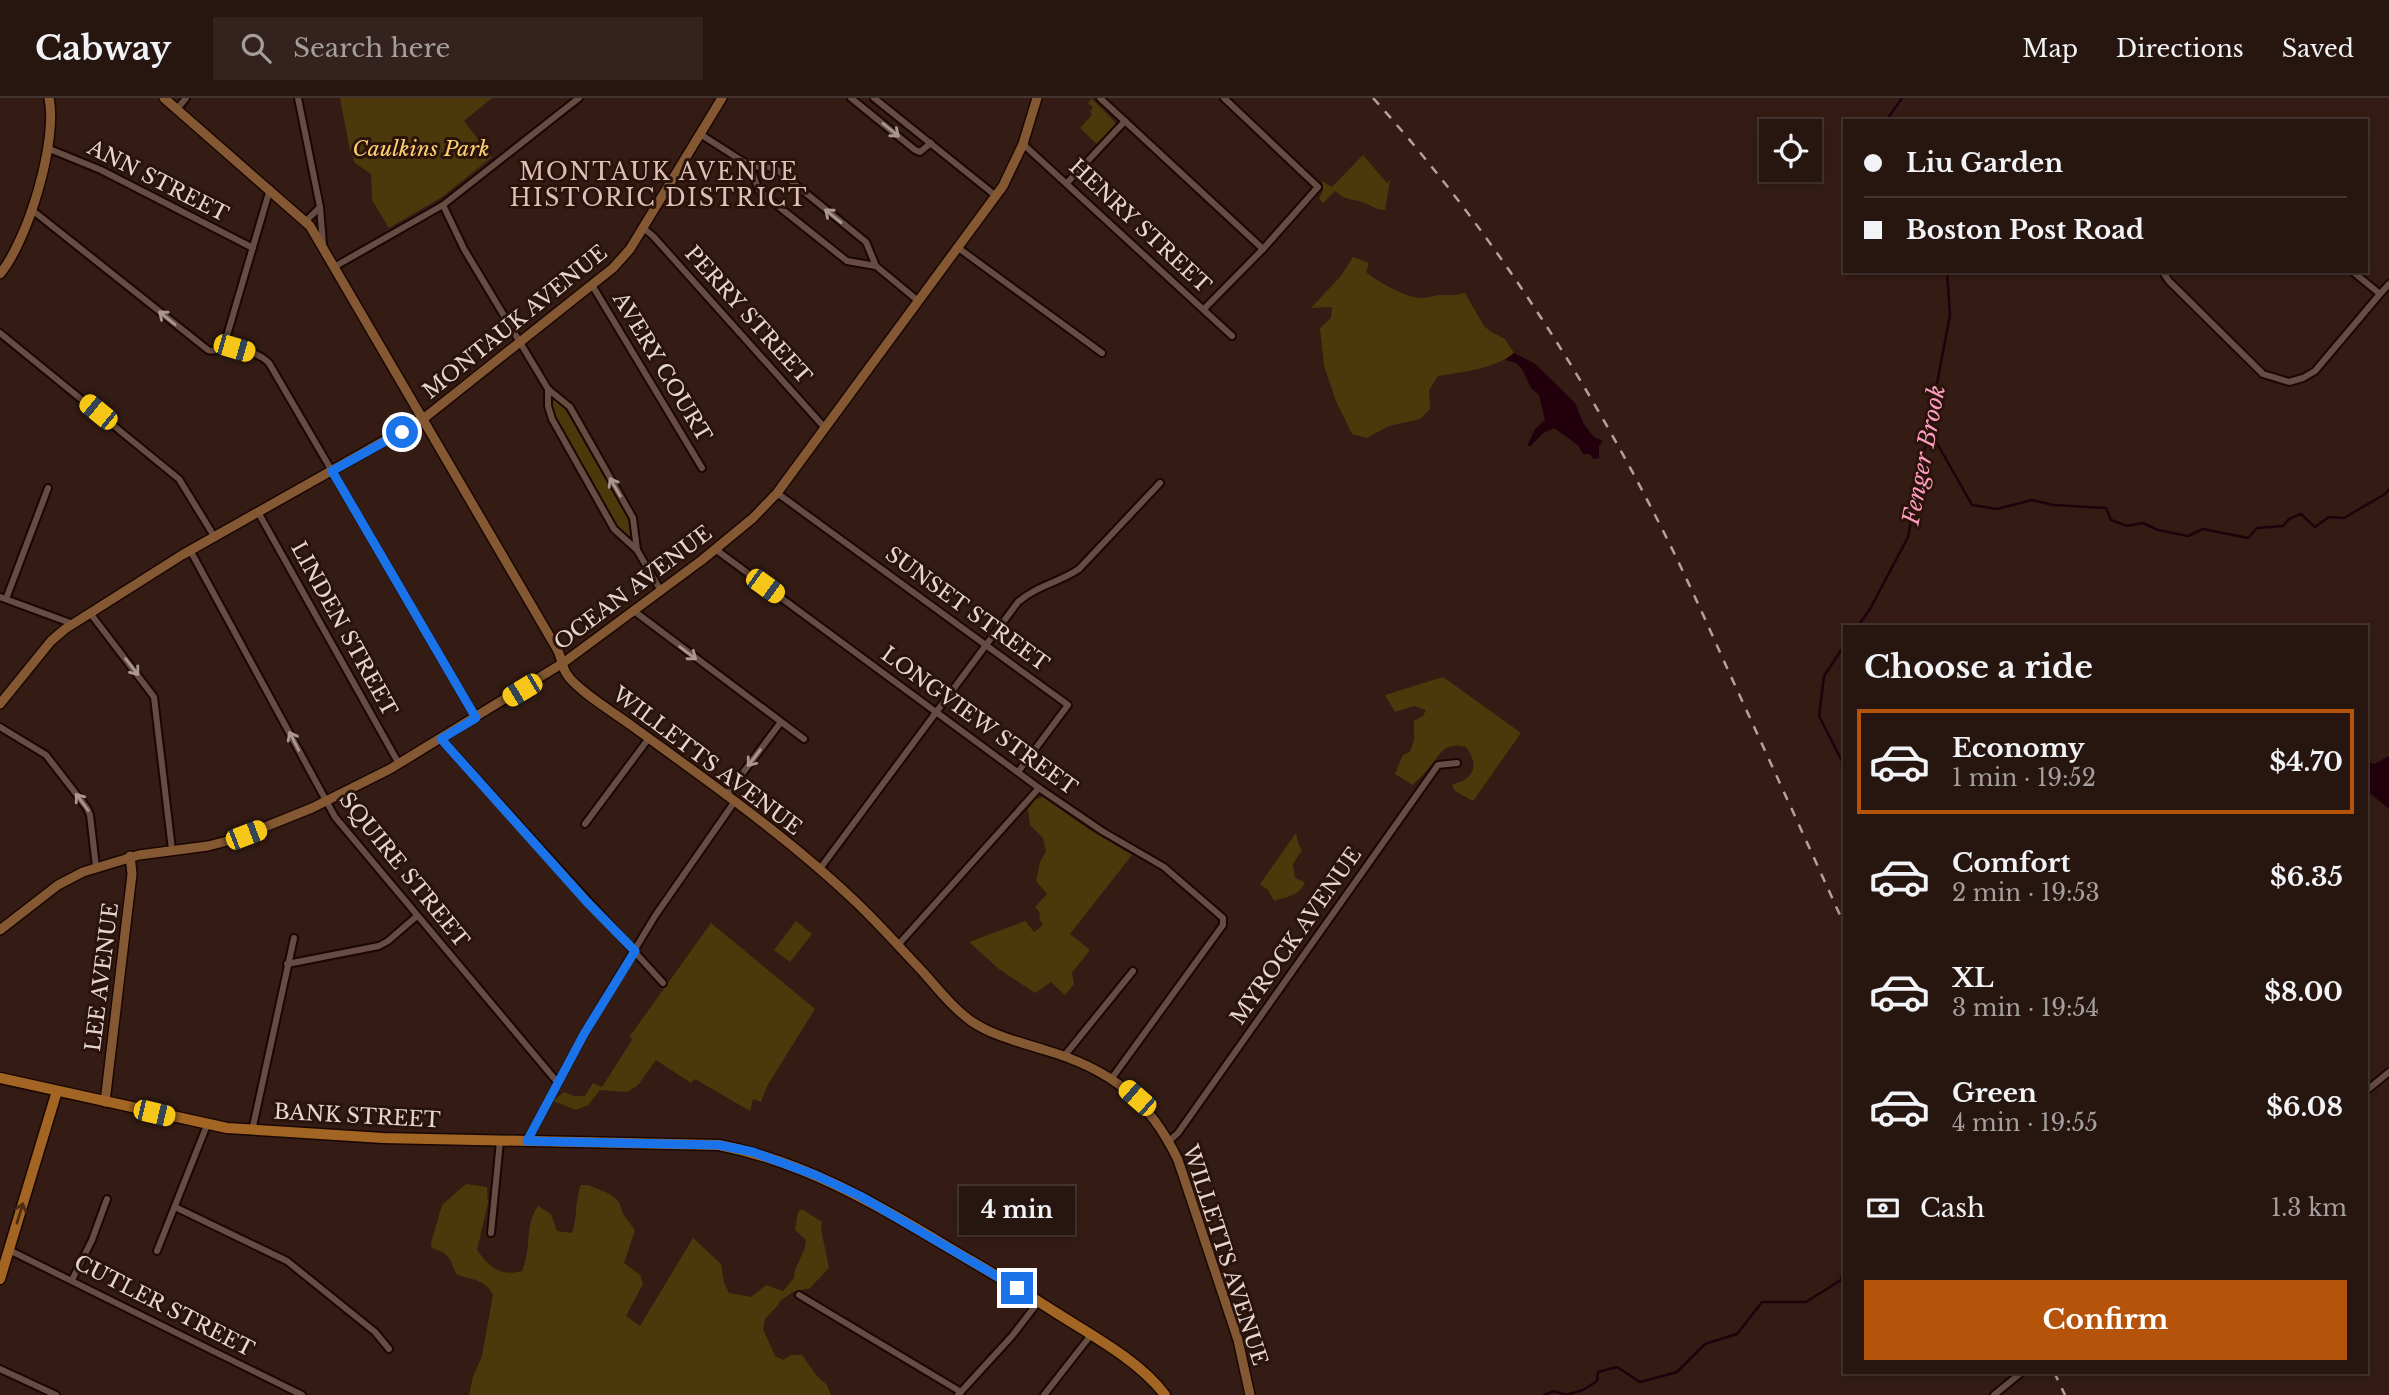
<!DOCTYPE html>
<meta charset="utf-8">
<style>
:root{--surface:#27150f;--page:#33221d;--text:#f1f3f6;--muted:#a49f9e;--line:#43342f;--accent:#b45309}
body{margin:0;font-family:"Libre Baskerville",serif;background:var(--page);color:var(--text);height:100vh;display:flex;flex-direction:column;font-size:26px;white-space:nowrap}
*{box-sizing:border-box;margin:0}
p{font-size:23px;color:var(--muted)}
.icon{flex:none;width:38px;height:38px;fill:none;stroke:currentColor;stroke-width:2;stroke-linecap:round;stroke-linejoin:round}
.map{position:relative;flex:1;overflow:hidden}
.details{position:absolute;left:1843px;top:527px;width:525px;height:749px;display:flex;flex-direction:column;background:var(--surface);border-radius:0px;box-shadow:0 4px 10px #0003,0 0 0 2px var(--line)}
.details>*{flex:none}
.guide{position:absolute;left:1843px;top:21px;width:525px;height:154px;border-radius:0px;box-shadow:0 4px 10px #0003,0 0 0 2px var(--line);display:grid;align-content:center;height:154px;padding:0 21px;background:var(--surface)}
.buttons{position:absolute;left:1759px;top:21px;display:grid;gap:14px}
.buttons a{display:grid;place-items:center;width:63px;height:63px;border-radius:0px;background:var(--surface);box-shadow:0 4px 10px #0003,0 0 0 2px var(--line);font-size:35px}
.end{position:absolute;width:32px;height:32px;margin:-16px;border:9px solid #1a73e8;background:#fff;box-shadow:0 0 0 4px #fff}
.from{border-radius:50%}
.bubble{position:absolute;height:49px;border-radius:0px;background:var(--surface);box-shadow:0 4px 10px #0003,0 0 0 2px var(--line);font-size:23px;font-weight:700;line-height:49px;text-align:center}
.car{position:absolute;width:21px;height:42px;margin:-21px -10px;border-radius:9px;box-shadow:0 0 5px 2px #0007;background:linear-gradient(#f5c518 24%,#345 0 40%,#f5c518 0 76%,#345 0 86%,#f5c518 0)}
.guide b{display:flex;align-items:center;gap:24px;height:66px;font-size:26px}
.guide b+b{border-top:2px solid var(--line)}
.guide i{width:18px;height:18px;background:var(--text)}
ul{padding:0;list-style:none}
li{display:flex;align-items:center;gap:21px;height:105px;margin:0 14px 10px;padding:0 7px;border:4px solid transparent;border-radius:0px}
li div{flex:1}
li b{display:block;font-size:26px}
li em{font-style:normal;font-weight:700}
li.on{border-color:var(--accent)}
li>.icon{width:63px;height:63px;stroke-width:1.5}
h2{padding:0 21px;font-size:32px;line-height:84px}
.pay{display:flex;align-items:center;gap:18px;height:77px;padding:0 21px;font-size:26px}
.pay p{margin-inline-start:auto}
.cta{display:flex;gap:14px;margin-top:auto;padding:14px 21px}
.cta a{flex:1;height:80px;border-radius:0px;background:var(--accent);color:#fff;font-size:28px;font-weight:700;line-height:80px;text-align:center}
header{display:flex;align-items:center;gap:42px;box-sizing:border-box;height:98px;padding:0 35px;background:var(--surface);border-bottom:2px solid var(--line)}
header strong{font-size:33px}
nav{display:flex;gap:38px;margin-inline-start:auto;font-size:24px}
.search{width:490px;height:63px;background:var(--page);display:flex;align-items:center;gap:18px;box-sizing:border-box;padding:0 24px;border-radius:0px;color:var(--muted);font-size:26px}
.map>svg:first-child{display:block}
.green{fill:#4c380b}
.water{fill:#21000c}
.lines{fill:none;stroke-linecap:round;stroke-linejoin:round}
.stream{stroke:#21000c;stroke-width:2.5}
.street-casing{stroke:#1a0602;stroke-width:10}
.secondary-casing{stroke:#1a0602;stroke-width:12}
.primary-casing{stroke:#1a0602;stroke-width:13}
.street{stroke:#674c43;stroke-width:6}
.secondary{stroke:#845833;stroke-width:9}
.primary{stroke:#a26524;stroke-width:10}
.rail{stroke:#b3a19a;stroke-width:2.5;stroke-dasharray:9 9;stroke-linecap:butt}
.oneway{stroke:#ac9790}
.oneway2{stroke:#4d2c12}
.route{stroke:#1a73e8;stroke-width:9}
.labels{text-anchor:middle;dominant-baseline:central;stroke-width:6;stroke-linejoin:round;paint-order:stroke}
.park-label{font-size:21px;font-style:italic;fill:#fecf71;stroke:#29130b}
.street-label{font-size:21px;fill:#e5d5cf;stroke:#29130b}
.neighbourhood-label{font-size:23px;letter-spacing:2px;fill:#dfbfb4;stroke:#29130b}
.water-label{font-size:23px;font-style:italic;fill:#ff9bbf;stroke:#29130b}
</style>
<header>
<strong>Cabway</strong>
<div class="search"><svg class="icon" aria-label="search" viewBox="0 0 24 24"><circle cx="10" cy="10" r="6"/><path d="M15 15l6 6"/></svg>Search here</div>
<nav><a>Map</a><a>Directions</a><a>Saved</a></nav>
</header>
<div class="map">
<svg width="2389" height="1297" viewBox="0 0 2389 1297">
<rect width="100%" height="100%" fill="#341c14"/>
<g class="green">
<polygon points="340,0 492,0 464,23 492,59 442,99 389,130 372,102 371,76 355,65 350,52"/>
<polygon points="1092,1 1115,24 1115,28 1098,47 1080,30 1092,17 1090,14 1093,9 1088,5"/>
<path d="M1363,57L1387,85L1390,82L1385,112C1376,112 1371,107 1362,104C1349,100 1347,103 1335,93L1323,105L1319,100L1323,93L1322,83L1332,89Z"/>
<path d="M1353,159L1369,165L1366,174C1376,183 1407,200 1421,200C1426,200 1432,198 1438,197C1448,197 1455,198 1465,195L1484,228L1491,234L1505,241L1514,255C1494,271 1462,274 1438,278L1429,292L1430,311L1420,321L1389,328L1367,340L1352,336L1336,303L1324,268L1320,230L1331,220L1332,209L1311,210L1341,178Z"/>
<polygon points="554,301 564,309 623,411 631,428 631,438 627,440 614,425 557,324 551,304"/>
<path d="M1443,579L1521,635L1473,703L1455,693L1452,687C1457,684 1463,684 1467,680C1478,671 1473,658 1466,649C1443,644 1441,655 1429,670C1424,676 1418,681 1413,687L1395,676L1403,657L1410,654L1414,642V623L1423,618L1426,612L1414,608L1395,614L1385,597Z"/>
<polygon points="1043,699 1087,730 1132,757 1070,836 1090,852 1072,875 1074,886 1065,897 1051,884 1035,895 999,871 969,844 1025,823 1034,834 1043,827 1039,820 1040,815 1035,809 1047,796 1036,783 1040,764 1046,753 1043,740 1030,727 1028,711 1036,701"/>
<path d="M1296,735L1298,745L1302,752L1293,766L1295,780L1305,784C1299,799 1287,798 1274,803L1268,792L1260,786Z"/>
<polygon points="796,823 812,836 790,864 774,852"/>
<polygon points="711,825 815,911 767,988 761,1004 753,1001 750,1013 695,981 691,985 656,962 638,987 627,994 600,992 588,1007 576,1012 553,1003 564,994 574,998 585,998 593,985 602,989 632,942 630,938"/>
<path d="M466,1086L487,1089L488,1105L477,1152C489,1169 500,1179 522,1173C532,1151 524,1128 538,1108L551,1116L557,1133L572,1135C577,1124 575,1101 581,1087H588L610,1096L619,1104L623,1116L635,1132L624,1165L640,1177L643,1186L626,1218L640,1228L693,1140L721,1166L724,1185L729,1195L751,1199L766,1187L783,1193L794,1180L795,1172L805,1150L806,1142L795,1132L798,1114L802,1111L822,1124L821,1131L829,1170L810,1190L793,1194L780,1203L778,1207L765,1221L763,1231L775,1258L783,1262L791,1257H802L816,1277L827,1287L831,1297H469L473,1279L482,1258L493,1197C486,1181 470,1182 456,1176L450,1161L443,1154L432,1150L431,1145L442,1107Z"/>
</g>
<g class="water">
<polygon points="1514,255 1534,265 1555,285 1575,305 1584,326 1594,339 1603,343 1599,348 1599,360 1593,361 1590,356 1583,356 1578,347 1554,330 1542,336 1531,348 1527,348 1535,331 1545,322 1539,297 1531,290 1522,271 1516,265 1505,262"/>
<polygon points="2389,658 2389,711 2366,692 2366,663 2374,666"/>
</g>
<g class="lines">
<g class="stream">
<polyline points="1886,23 1902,0"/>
<polyline points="1929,331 1972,407 1997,411 2032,402 2053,407 2106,410 2111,422 2127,428 2143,425 2158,432 2188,438 2203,431 2248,440 2257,430 2283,428 2289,421 2301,416 2315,429 2329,419 2344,420 2385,396 2389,391"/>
<polyline points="1858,528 1870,511 1908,439 1950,217 1947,173"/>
<polyline points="1844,548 1824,578 1819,618 1844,667"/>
<polyline points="1544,1297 1554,1293 1566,1297"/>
<polyline points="1566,1297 1583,1292 1597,1283 1598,1274 1617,1269 1640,1284 1677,1274 1705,1246 1737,1236 1762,1204 1806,1204 1841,1182 1844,1169"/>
</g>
<defs>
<g id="street">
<polyline points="298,0 320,109 323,146"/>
<polyline points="851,0 915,52 920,54 931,45"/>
<polyline points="874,0 996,98"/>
<polyline points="1100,0 1263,151"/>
<polyline points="177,11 186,0"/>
<polyline points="700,36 750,68 775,70 866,144 876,168"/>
<polyline points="1023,46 1232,238"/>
<polyline points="47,50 101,72 253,150"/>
<polyline points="750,68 759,93 847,163 876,168 917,202"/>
<polyline points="1067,85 1125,23"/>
<polyline points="443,107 464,151 548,291 570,309 633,420 637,452"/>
<path d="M32,112L208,252C217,255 222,249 231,249C243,250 260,256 269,265L476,620"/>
<polyline points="306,123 320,109"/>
<polyline points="642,129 653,138 825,330"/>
<polyline points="957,149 1102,255"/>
<polyline points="334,169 443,107 579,0"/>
<polyline points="2162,173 2169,183 2263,276 2289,284 2303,280 2315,273 2380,196 2352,173"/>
<polyline points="592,187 702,370"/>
<polyline points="2380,196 2389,186"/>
<polyline points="1204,211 1263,151 1318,89 1224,0"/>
<polyline points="0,235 179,381 214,438"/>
<polyline points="223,251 270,91"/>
<polyline points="548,291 548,308 552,321 614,431 637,452 661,493"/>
<polyline points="777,395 1068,607 1018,674"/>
<polyline points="258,414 399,666"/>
<polyline points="715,451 1039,690 1102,733 1164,769 1223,820 1223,827 1112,980"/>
<polyline points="190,452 335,719 558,985"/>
<polyline points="0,499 73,526"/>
<polyline points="6,501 48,390"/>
<polyline points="634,513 804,641"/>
<polyline points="90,515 154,599 172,752"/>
<polyline points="0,629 46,657 87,710 90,717 96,769"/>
<polyline points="441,641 663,885"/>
<polyline points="727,696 781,624"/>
<polyline points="585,726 649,640"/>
<path d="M819,772L1018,504C1038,487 1058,485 1079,471L1160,385"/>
<polyline points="898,847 1039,690"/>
<polyline points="287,866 379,848 388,843 417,818"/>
<polyline points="1065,957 1133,873"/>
<polyline points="2366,993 2389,974"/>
<polyline points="252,1033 294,840"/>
<polyline points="527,1043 584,936 655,818 735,703"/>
<polyline points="1169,1043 1178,1035 1438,667 1457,665"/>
<polyline points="175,1109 287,1163 375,1234 389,1251"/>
<polyline points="491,1135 500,1043"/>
<polyline points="9,1152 302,1297"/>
<polyline points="157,1153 207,1027"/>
<polyline points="72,1182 92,1142 107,1101"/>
<polyline points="799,1197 961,1294"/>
<polyline points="0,1271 56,1297"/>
<polyline points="958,1297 1012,1238 1039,1203"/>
<polyline points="1044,1297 1091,1237"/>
<polyline points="1994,1297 2022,1274"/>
</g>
<g id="secondary">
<path d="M164,0L310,128L557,551C561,558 562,568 566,575C575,591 616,616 632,628C709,684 788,739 857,805C880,827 901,851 923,874C938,891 952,909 971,923C993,938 1020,944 1045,952C1110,971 1149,1001 1178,1062L1238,1242L1250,1297"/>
<path d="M0,176C28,142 58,43 49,0"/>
<polyline points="0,606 51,543 65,531 182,457 423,321 613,170 630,151 722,0"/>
<polyline points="0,832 58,787 83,774 139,757 208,748 235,741 312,710 390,671 563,565 702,462 753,420 777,395 1003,88 1023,46 1037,0"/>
<polyline points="105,1004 132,776 130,758"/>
</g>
<g id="primary">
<path d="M0,980L227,1030L383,1040L719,1047C802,1063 875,1105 946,1148C983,1170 1020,1191 1055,1214C1091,1237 1140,1263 1165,1297"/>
<polyline points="0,1181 57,993"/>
</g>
</defs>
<use href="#street" class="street-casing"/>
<use href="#secondary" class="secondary-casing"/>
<use href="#primary" class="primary-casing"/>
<use href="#street" class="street"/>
<use href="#secondary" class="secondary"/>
<use href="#primary" class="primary"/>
<g class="rail">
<path d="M1373,0C1486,125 1580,270 1656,419C1682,469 1705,521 1728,572C1767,657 1806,742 1844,826"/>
<polyline points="2054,1274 2065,1297"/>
</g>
</g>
<defs><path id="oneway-shaft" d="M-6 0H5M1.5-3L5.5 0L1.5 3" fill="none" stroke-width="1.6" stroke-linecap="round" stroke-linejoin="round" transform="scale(1.75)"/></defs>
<g class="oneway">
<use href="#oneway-shaft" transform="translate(891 32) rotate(39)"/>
<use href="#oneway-shaft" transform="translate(833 118) rotate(-141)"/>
<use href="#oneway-shaft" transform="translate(167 220) rotate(-141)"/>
<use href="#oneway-shaft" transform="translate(615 389) rotate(-120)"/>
<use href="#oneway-shaft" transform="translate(688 555) rotate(37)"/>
<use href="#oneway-shaft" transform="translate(132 569) rotate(52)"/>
<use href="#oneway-shaft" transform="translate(294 643) rotate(-117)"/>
<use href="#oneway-shaft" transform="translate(754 660) rotate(127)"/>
<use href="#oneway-shaft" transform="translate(82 704) rotate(-126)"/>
</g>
<use class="oneway2" href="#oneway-shaft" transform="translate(20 1115) rotate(-73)"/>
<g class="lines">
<polyline class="route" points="402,334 332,373 476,620 441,641 587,804 635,853 584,936 527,1043 719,1047 753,1054 815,1077 860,1098 1017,1190"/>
</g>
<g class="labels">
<g class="park-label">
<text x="421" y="51">Caulkins Park</text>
</g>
<g class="street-label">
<text transform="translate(158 83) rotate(27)">ANN STREET</text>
<text transform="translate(1140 128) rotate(43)">HENRY STREET</text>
<text transform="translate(748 217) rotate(48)">PERRY STREET</text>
<text transform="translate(515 224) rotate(-39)">MONTAUK AVENUE</text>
<text transform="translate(662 269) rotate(59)">AVERY COURT</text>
<text transform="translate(633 490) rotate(-37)">OCEAN AVENUE</text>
<text transform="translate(967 511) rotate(36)">SUNSET STREET</text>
<text transform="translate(344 531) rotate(61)">LINDEN STREET</text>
<text transform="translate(979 623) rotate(36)">LONGVIEW STREET</text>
<text transform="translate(707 663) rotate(37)">WILLETTS AVENUE</text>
<text transform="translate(404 772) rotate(51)">SQUIRE STREET</text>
<text transform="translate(1296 838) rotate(-55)">MYROCK AVENUE</text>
<text transform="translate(102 879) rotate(-83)">LEE AVENUE</text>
<text transform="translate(357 1018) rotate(3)">BANK STREET</text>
<text transform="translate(1225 1157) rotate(72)">WILLETTS AVENUE</text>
<text transform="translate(164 1208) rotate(27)">CUTLER STREET</text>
</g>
<g class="neighbourhood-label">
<text x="659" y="74">MONTAUK AVENUE<tspan x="659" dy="26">HISTORIC DISTRICT</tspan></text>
</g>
<g class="water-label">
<text transform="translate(1924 357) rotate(-79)">Fenger Brook</text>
</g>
</g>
</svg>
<div class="buttons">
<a><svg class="icon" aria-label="locate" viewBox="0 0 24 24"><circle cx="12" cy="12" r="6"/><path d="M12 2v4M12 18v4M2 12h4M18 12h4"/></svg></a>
</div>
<i class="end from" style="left:402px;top:334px"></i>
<i class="end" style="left:1017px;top:1190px"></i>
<div class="bubble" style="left:959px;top:1088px;width:116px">4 min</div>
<i class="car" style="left:234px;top:250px;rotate:106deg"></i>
<i class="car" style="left:98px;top:314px;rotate:309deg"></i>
<i class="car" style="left:765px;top:488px;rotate:126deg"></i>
<i class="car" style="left:522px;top:592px;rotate:239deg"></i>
<i class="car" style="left:246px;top:737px;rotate:69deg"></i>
<i class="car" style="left:1137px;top:1000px;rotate:311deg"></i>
<i class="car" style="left:154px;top:1015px;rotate:103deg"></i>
<div class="guide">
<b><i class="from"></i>Liu Garden</b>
<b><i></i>Boston Post Road</b>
</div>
<section class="details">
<h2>Choose a ride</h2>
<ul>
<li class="on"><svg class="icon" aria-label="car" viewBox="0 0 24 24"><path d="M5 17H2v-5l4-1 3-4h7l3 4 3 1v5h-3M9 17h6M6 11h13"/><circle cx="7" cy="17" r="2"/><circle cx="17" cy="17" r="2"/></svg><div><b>Economy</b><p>1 min · 19:52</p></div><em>$4.70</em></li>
<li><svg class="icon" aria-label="car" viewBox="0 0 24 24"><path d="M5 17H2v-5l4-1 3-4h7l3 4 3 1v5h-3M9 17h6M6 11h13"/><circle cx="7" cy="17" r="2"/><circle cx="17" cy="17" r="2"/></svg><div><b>Comfort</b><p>2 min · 19:53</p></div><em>$6.35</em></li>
<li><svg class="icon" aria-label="car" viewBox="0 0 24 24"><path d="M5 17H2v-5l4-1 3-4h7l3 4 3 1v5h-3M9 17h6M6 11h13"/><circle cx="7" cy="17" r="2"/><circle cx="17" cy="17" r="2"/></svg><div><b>XL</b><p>3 min · 19:54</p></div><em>$8.00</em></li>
<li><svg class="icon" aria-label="car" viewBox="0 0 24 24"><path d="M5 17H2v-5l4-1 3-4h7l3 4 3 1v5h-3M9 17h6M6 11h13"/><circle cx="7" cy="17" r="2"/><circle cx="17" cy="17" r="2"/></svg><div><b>Green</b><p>4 min · 19:55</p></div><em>$6.08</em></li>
</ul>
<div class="pay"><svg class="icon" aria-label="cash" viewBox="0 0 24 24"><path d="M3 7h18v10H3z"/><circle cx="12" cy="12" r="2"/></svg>Cash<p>1.3 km</p></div>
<div class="cta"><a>Confirm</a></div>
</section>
</div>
